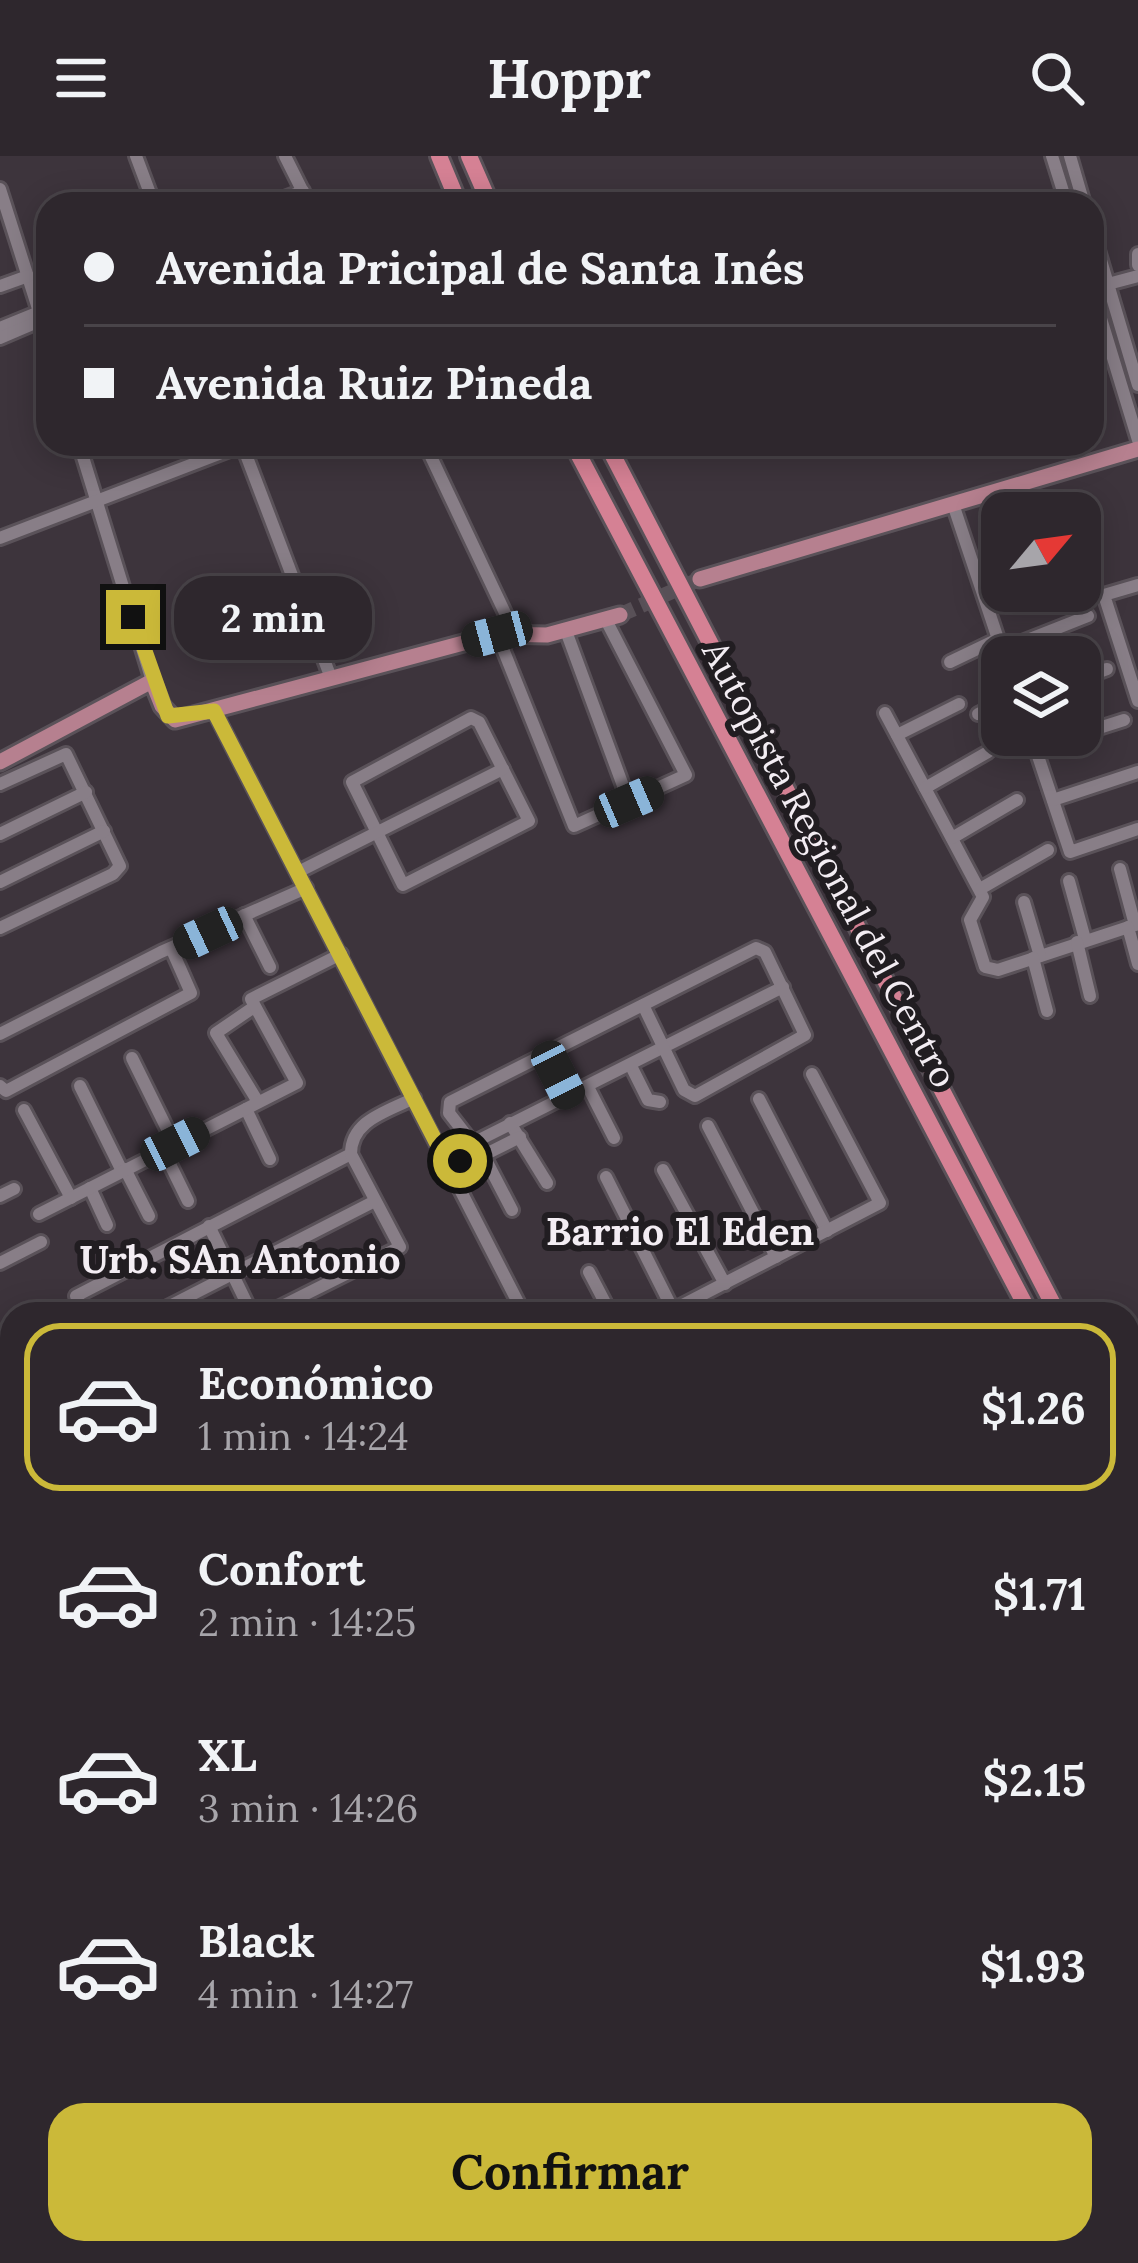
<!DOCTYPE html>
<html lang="es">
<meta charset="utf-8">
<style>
:root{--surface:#2e272d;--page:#362f35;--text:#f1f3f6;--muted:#a7a5aa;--line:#494449;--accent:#cbb939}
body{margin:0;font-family:Lora,serif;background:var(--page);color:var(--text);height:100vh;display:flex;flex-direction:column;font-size:45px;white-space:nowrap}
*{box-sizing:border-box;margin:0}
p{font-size:39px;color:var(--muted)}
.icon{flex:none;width:66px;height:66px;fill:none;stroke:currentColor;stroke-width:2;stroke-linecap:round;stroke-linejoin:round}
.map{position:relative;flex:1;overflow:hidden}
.details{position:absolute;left:0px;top:1146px;width:1140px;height:963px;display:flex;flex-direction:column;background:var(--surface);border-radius:36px 36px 0 0;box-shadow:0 6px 30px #0003,0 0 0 3px var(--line)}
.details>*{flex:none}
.hud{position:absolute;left:36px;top:36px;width:1068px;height:264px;border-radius:36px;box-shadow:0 6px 30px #0003,0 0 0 3px var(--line);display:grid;align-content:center;height:264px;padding:0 48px;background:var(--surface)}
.needle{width:78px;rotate:61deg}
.fabs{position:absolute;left:981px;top:336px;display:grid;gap:24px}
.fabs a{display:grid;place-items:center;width:120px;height:120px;border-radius:24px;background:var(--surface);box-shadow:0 6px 30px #0003,0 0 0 3px var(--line);font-size:60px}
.end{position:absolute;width:54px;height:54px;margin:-27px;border:15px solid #cbb939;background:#111;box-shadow:0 0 0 6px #111}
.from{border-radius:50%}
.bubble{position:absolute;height:84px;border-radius:36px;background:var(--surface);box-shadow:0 6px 30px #0003,0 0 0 3px var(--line);font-size:39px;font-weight:700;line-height:84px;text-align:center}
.car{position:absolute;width:36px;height:72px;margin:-36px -18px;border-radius:15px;box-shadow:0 0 9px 3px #0007;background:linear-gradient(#222 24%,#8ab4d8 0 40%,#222 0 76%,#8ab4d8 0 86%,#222 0)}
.hud b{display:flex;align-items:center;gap:42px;height:114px;font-size:45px}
.hud b+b{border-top:3px solid var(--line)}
.hud i{width:30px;height:30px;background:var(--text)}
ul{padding:21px 0 0;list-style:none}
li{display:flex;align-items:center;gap:36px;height:168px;margin:0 24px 18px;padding:0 24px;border:6px solid transparent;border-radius:36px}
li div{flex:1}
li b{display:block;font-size:45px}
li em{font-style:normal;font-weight:700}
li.active{border-color:var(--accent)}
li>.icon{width:108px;height:108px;stroke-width:1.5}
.action{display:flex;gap:24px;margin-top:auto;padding:24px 48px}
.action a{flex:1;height:138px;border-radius:36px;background:var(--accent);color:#111;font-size:48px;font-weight:700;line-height:138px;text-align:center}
header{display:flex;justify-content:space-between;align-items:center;height:156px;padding:0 48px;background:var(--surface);font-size:54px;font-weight:700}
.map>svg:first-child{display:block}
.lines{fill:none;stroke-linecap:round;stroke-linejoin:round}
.river{stroke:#1e6eab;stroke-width:15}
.major-tunnel{stroke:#585057;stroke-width:15;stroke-dasharray:15 8;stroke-linecap:butt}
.minor-casing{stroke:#5a5259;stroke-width:18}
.major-casing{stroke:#5a5259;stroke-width:21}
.highway-casing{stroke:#5a5259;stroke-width:22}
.minor{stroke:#887e87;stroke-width:12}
.major{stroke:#b6808f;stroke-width:15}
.highway{stroke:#d58194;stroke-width:16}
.route{stroke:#cbb939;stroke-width:15}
.labels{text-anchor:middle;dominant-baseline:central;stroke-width:12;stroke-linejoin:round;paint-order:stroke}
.street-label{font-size:36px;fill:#f3edf3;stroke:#211d21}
.neighbourhood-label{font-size:39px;font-weight:bold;fill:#f3edf3;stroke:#211d21}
</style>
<header><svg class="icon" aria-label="menu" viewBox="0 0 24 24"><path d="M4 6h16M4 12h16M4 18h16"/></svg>Hoppr<svg class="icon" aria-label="search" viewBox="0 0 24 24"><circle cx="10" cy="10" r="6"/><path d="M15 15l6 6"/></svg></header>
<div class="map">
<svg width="1138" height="2107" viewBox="0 0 1138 2107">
<rect width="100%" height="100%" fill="#3d343c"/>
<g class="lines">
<g class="river">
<polyline points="0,1642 12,1644"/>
<polyline points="298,2097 301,2107"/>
<polyline points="625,2097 631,2107"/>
<polyline points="328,2107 342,2097"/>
</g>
<polyline class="major-tunnel" points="620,459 700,423"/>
<defs>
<g id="minor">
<polyline points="136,0 154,48"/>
<polyline points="285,0 309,48"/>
<polyline points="1052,0 1067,48"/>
<polyline points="1070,0 1084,48"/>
<polyline points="0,33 48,184"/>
<polyline points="269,48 303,35"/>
<polyline points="1092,74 1138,229"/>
<polyline points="1138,98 1138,109"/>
<polyline points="1108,128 1138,120"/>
<polyline points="0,130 28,120"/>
<polyline points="1092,133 1138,284"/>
<polyline points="0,172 39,156"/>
<polyline points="0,182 42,164"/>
<polyline points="79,288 152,525"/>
<polyline points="242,288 331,522"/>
<polyline points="425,288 515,478"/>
<polyline points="953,348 1004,501"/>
<polyline points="0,382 245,288"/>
<polyline points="1138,429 1104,439 1138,545"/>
<polyline points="566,475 629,646"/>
<polyline points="497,478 574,670 686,619 606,464"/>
<polyline points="1002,494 1088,460"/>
<polyline points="950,506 998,483"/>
<polyline points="1080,523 1107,513"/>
<polyline points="214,555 524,1158"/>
<polyline points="885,557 983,741 970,764 985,811 998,814 1138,768"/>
<polyline points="978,558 1002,546"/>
<polygon points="471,562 479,566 529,665 403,729 352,626"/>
<polyline points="1080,578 1124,564"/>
<polyline points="897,579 959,548"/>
<polyline points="1031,579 1070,696 1138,673"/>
<polyline points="1035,593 1077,579"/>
<polyline points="0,628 66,598 120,710 113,718 0,772"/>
<polyline points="925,632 988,596"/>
<polyline points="1053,644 1138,616"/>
<polyline points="0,678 86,636"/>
<polyline points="952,682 1017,644"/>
<polyline points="1120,713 1135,769"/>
<polyline points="298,716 503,613"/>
<polyline points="1069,725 1085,783"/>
<polyline points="0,726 104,675"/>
<polyline points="980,733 1048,694"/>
<polyline points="1024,746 1040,800"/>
<polyline points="244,759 270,811"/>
<polyline points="1128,771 1138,808"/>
<polyline points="1077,786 1090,840"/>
<polyline points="1033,802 1047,855"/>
<polyline points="254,851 216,877 258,946"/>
<polyline points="0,878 161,796 306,732"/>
<polyline points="547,897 569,940"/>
<polyline points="132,902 175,989"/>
<polyline points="631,910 648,944 660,946"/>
<polyline points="0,930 6,935 191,837 172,794"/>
<polyline points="80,930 122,1015"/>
<polyline points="588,931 614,982"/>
<polyline points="759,943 827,1075"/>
<polyline points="246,953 270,1003"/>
<polyline points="24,954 71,1042"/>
<polyline points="510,967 547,1027"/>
<polyline points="708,970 776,1101"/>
<polyline points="469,989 783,831"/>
<polyline points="163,994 188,1045"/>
<polyline points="482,1000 520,981"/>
<polyline points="449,1011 478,995"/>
<polyline points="125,1013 149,1060"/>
<polyline points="663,1014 725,1128"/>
<polyline points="606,1021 673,1154"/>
<polyline points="90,1032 107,1069"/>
<polyline points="0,1040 14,1033"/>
<polyline points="512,1054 487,1006 449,957 450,946 756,792 765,796 805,879 695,940 684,934 643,849"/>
<polyline points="39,1058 297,927 251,843 341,798"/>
<polyline points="209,1070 252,1158"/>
<polyline points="0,1107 41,1086"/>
<polyline points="589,1116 611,1158"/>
<polyline points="85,1158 76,1140 351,998"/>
<polyline points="154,1158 375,1045"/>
<path d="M266,1158L400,1091L351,998C351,964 387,956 414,942"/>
<polyline points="665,1158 880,1047 812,918"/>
<polyline points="0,1200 12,1194"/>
<polyline points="0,1277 12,1299"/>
<polyline points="1128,1516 1138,1534"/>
<polyline points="0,1532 12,1526"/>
<polyline points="1128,1548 1138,1543"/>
<polyline points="0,1571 12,1589"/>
<polyline points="1128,1605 1138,1600"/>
<polyline points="0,1689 12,1687"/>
<polyline points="0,1814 12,1810"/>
<polyline points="1128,1818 1138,1813"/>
<polyline points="1128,1860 1138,1880"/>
<polyline points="0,1898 12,1891"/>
<polyline points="0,1913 12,1938"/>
<polyline points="0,1976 12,1970"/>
<polyline points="1128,1989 1138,1984"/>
<polyline points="1128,2059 1138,2054"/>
<polyline points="127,2097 132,2107"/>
<polyline points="189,2097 194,2107"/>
<polyline points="467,2097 474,2107"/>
<polyline points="771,2097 776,2107"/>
<polyline points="892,2097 894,2103"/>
<polyline points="1002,2097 1007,2107"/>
<polyline points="534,2107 543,2097"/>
<polyline points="679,2107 699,2097"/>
<polyline points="824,2107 844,2097"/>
<polyline points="945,2107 967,2097"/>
<polyline points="1041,2107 1048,2097"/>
<polyline points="1112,2107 1116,2097"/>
</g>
<g id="major">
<polyline points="700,423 1138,293"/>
<polyline points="0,606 152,525 162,550 175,564 497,478 547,479 620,459"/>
</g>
<g id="highway">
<polyline points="439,0 459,48"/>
<polyline points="469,0 490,48"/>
<polyline points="573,288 1030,1158"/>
<polyline points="607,288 1058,1158"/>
<polyline points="1128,1293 1138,1312"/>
<polyline points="1128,1343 1138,1362"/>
</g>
</defs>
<use href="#minor" class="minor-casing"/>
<use href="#major" class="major-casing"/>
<use href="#highway" class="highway-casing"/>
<use href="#minor" class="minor"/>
<use href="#major" class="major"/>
<use href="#highway" class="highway"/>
</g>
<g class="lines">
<polyline class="route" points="133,461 168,560 214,555 449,1011 460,1005"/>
</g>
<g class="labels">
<g class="street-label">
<text transform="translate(830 708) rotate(62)">Autopista Regional del Centro</text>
</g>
<g class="neighbourhood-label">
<text x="680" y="1075">Barrio El Eden</text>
<text x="240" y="1103">Urb. SAn Antonio</text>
</g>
</g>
</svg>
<div class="fabs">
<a><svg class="needle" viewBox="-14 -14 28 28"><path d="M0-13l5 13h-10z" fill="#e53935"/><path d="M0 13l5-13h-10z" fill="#a7a5aa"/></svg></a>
<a><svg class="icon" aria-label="layers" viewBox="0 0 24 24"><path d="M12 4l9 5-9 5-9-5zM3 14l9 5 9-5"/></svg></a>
</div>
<i class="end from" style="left:460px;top:1005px"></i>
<i class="end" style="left:133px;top:461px"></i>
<div class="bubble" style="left:174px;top:420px;width:198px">2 min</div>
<i class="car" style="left:497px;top:478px;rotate:255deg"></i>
<i class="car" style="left:629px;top:646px;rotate:67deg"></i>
<i class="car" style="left:208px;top:777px;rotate:245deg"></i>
<i class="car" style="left:558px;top:919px;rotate:153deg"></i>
<i class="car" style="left:175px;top:988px;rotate:63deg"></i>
<div class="hud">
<b><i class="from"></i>Avenida Pricipal de Santa Inés</b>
<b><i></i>Avenida Ruiz Pineda</b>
</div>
<section class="details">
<ul>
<li class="active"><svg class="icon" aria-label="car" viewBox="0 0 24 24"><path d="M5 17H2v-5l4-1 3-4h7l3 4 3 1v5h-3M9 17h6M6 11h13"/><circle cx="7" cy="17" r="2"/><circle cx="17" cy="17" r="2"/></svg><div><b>Económico</b><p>1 min · 14:24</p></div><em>$1.26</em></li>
<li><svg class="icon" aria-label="car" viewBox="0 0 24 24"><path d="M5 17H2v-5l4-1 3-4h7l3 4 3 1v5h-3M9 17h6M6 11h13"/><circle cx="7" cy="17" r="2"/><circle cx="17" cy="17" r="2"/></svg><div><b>Confort</b><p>2 min · 14:25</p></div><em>$1.71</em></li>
<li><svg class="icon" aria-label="car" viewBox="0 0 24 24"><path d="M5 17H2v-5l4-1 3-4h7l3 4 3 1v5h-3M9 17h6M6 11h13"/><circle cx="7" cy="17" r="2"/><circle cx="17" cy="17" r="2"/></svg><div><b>XL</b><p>3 min · 14:26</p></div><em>$2.15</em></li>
<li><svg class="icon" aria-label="car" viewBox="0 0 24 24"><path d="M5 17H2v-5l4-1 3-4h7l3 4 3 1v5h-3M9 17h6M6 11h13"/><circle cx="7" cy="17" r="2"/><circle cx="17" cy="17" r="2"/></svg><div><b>Black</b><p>4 min · 14:27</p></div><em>$1.93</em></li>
</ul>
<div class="action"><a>Confirmar</a></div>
</section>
</div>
